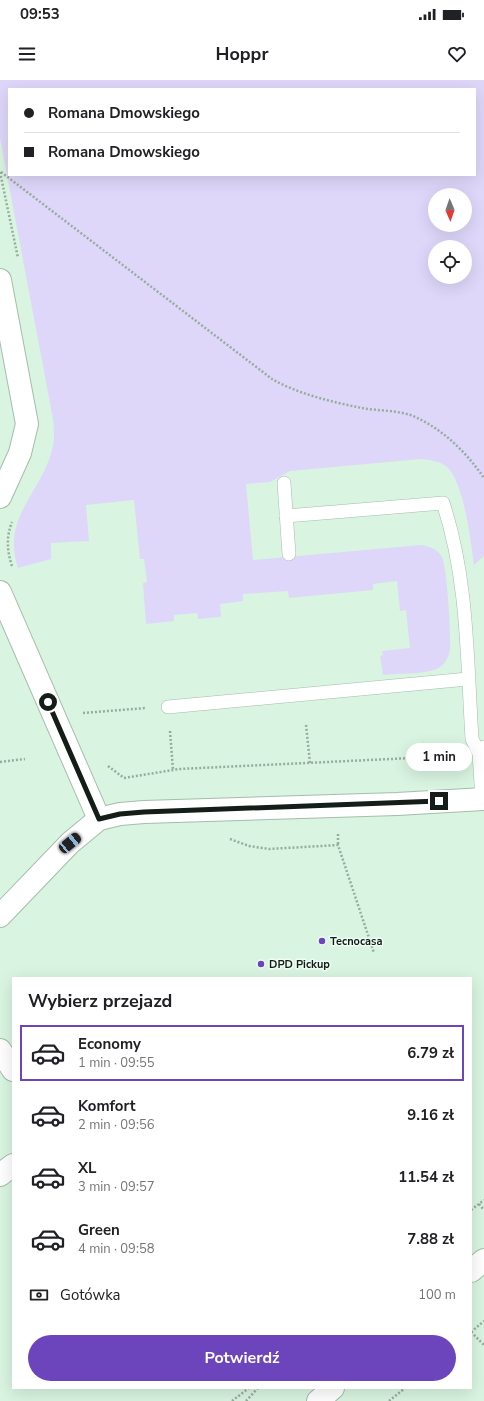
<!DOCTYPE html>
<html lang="pl">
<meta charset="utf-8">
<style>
:root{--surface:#fff;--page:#f2f2f2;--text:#202124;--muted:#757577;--line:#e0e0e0;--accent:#6c44bc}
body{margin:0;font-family:"Nunito Sans",sans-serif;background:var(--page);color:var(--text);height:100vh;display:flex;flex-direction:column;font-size:15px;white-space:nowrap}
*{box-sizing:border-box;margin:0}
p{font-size:13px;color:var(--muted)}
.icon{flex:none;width:22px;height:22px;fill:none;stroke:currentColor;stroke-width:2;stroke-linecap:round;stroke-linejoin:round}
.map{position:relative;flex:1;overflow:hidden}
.panel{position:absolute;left:12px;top:897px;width:460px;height:412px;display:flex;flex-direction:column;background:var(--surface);border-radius:0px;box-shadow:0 4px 16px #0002}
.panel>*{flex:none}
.top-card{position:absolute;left:8px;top:8px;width:468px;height:88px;border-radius:0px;box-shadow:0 4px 16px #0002;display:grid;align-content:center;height:88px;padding:0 16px;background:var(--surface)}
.needle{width:26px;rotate:178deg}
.fabs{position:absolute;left:428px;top:108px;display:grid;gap:8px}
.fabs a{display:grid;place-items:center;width:44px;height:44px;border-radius:50%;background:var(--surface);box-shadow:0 4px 16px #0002;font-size:20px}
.end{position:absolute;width:18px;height:18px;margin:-9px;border:5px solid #141d17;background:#fff;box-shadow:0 0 0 2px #fff}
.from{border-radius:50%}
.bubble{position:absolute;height:28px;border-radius:14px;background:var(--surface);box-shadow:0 4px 16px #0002;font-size:13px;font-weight:700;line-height:28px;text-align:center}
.car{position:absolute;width:12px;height:24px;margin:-12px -6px;border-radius:5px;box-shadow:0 0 3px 1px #0007;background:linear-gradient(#222 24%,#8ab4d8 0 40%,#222 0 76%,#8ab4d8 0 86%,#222 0)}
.top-card b{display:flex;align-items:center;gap:14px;height:38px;font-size:15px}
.top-card b+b{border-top:1px solid var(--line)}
.top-card i{width:10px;height:10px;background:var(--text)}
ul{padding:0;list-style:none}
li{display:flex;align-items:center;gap:12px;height:56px;margin:0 8px 6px;padding:0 8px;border:2px solid transparent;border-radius:0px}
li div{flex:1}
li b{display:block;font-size:15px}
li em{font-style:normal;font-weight:700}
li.current{border-color:var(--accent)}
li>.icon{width:36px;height:36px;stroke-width:1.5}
h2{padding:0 16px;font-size:18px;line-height:48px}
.pay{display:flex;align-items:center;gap:10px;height:44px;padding:0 16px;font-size:15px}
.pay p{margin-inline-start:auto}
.primary-button{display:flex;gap:8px;margin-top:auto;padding:8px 16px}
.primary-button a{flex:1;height:46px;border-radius:24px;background:var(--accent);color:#fff;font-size:16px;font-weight:700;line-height:46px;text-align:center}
.status{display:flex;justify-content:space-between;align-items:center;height:28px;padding:0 20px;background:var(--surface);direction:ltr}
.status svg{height:11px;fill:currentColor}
header{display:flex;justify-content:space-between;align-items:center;height:52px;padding:0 16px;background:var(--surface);font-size:18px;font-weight:700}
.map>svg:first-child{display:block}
.grass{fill:#ded7fa;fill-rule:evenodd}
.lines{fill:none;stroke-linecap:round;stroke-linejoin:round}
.service-casing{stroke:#a4bdac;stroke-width:14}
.minor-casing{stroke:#a4bdac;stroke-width:24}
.path{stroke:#97ac9e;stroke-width:2.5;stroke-dasharray:2 2;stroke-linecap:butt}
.service{stroke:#fff;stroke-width:13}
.minor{stroke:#fff;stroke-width:22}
.route{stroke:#141d17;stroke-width:5}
.poi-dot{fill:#6c44bc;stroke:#eefef3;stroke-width:1.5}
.labels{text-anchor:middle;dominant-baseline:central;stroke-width:3;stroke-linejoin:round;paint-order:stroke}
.poi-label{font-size:11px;font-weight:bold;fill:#141d17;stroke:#eefef3;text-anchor:start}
</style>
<div class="status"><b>09:53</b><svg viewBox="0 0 49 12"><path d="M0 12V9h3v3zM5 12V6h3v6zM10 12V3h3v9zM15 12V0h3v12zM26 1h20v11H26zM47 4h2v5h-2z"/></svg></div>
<header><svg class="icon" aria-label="menu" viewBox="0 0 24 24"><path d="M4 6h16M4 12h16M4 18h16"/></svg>Hoppr<svg class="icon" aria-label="heart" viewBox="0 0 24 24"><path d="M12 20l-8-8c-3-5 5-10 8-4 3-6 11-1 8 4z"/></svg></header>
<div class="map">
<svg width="484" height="1321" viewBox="0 0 484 1321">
<rect width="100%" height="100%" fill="#d9f4e1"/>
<path class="grass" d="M0,0H484V476L474,485C471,463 464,402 447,387C440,381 431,380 421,379L290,391L270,402L246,404L253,480L421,465C429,466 438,469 442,477C447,488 451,554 450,569C449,576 446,583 440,587C429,595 397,593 383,595L380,576L383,575L382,571L410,568L406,530L400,531L397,501L373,504V510L289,518L288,511L243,514V521L220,524L221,537L198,539L197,533L174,535V541L146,544L143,503L147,502L144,479H140L134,420L86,425L89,461L51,463V479L18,488C1,437 41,414 52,370C55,360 54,349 53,339L0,58ZM9,9H475V95H9ZM435,115H465V145H435ZM435,167H465V197H435Z"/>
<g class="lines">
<defs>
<g id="service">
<polyline points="284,403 289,474"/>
<path d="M286,436L443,423C468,498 467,580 472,659L479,673"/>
<polyline points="168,627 468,599"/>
<polyline points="482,719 479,673 484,667"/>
</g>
<g id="minor">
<polyline points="0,200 27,344 20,373 0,417"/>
<polyline points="0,512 99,739"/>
<polyline points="0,836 70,763 99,739 120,734 144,732 397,724 484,719"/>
<polyline points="0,970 13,990"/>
<polyline points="0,1095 13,1085"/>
<polyline points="471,1191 484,1180"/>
<polyline points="318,1321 333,1308"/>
</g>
</defs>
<use href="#service" class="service-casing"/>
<use href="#minor" class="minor-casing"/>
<g class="path">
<polyline points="0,92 18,178"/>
<path d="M1,92L272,299C298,314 332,322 362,328C378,331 398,330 413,336C443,349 466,372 484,398"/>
<path d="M12,486C7,471 6,457 12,442"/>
<polyline points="83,633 146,628"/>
<polyline points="306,645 310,683"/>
<polyline points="170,651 173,690"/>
<polyline points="0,682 25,679"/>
<polyline points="108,686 124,698 179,689 454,676"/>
<polyline points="338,754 338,765"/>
<polyline points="230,759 249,766 269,769 338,765 374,873"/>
<polyline points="479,1124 484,1130"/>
<polyline points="471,1130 484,1120"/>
<polyline points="471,1252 484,1265"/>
<polyline points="471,1252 484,1241"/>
<polyline points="232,1321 249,1308"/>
<polyline points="246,1321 258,1308"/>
<polyline points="389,1321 405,1308"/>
</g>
<use href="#service" class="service"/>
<use href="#minor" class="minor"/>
</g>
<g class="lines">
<polyline class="route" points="48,622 99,739 120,734 144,732 439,721"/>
</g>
<g class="poi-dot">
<circle cx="322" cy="861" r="4"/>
<circle cx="261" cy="884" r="4"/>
</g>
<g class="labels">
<g class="poi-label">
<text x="330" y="861">Tecnocasa</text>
<text x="269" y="884">DPD Pickup</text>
</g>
</g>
</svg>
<div class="fabs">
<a><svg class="needle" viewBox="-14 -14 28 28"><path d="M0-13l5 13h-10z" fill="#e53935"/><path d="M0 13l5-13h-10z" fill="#757577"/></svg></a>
<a><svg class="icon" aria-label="locate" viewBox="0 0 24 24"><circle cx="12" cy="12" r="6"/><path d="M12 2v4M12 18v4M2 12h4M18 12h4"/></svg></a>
</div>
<i class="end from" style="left:48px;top:622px"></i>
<i class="end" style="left:439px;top:721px"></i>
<div class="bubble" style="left:406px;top:663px;width:66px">1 min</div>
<i class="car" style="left:70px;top:763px;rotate:51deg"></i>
<div class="top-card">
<b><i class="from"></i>Romana Dmowskiego</b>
<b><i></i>Romana Dmowskiego</b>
</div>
<section class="panel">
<h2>Wybierz przejazd</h2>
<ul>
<li class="current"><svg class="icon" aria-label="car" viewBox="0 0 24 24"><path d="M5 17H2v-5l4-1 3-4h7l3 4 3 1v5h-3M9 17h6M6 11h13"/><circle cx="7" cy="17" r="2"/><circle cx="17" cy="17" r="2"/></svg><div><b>Economy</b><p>1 min · 09:55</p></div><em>6.79 zł</em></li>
<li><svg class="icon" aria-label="car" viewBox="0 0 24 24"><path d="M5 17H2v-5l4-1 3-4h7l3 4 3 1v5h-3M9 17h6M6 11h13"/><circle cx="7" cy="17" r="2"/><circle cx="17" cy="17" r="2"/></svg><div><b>Komfort</b><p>2 min · 09:56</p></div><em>9.16 zł</em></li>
<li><svg class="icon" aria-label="car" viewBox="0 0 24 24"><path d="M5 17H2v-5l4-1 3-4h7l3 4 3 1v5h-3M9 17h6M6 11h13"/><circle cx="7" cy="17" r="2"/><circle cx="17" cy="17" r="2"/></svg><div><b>XL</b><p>3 min · 09:57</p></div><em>11.54 zł</em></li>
<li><svg class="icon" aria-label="car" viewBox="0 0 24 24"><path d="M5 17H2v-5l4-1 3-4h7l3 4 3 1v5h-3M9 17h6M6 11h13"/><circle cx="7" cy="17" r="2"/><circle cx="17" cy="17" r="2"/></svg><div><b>Green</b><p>4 min · 09:58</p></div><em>7.88 zł</em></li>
</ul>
<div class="pay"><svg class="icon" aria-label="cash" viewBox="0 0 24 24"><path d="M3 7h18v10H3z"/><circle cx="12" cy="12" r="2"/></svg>Gotówka<p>100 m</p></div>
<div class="primary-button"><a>Potwierdź</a></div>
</section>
</div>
